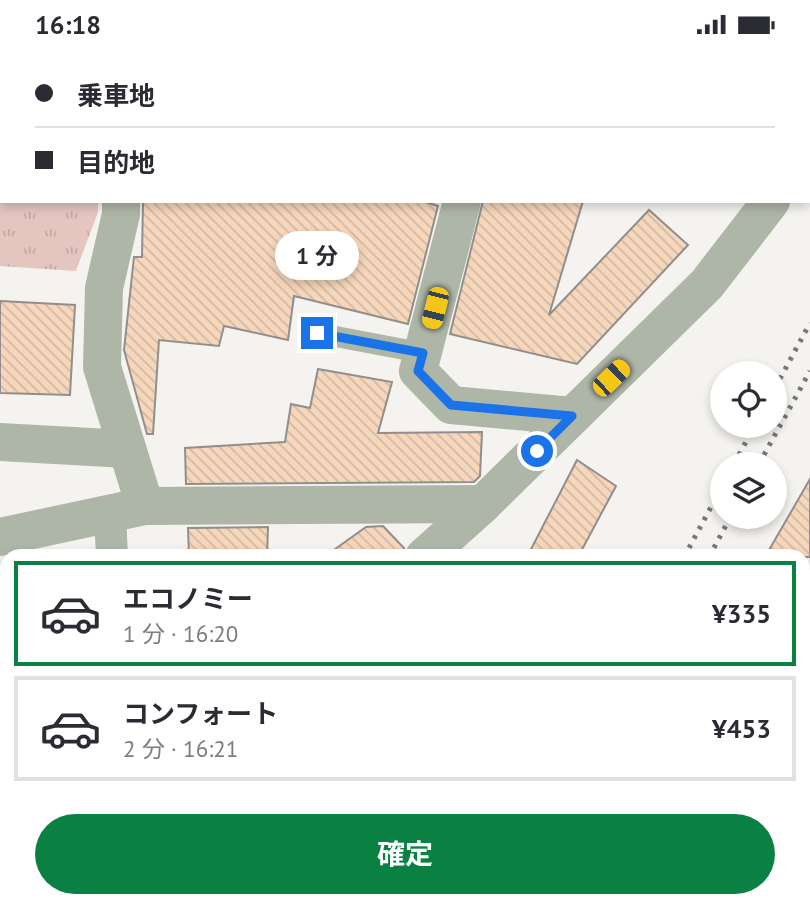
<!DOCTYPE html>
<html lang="ja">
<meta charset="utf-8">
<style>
:root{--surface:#fff;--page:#f2f2f3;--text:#2b2b33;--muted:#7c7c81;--line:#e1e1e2;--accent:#0b8043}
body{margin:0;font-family:"PT Sans","Noto Sans JP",sans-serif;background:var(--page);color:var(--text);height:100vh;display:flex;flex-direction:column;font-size:26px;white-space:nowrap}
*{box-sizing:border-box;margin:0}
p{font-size:23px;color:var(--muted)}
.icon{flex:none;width:38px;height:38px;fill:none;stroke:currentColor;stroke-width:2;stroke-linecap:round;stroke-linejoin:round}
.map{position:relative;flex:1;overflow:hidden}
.drawer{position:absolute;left:0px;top:500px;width:810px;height:359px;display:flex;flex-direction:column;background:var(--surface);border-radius:21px 21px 0 0;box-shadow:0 4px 10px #0003}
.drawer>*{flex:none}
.hud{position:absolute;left:0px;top:0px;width:810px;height:154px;box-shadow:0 4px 10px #0003;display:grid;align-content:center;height:154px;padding:0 35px;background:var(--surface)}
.controls{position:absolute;left:710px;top:312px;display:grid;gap:14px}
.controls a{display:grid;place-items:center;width:77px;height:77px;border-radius:50%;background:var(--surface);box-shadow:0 4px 10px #0003;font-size:35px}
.end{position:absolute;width:32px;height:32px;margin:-16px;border:9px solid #1a73e8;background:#fff;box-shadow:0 0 0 4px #fff}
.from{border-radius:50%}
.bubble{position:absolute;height:49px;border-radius:24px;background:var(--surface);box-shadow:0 4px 10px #0003;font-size:23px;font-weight:700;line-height:49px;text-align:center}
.car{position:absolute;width:21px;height:42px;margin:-21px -10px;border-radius:9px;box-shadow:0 0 5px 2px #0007;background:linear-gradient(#f5c518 24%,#345 0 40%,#f5c518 0 76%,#345 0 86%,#f5c518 0)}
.hud b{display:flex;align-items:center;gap:24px;height:66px;font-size:26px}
.hud b+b{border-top:2px solid var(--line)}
.hud i{width:18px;height:18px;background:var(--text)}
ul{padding:12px 0 0;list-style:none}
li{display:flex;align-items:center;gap:21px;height:105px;margin:0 14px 10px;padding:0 21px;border:4px solid var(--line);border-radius:0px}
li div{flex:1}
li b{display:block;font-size:26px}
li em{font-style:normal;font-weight:700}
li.active{border-color:var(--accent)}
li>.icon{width:63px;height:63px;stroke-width:1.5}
.cta{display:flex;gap:14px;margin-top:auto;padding:14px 35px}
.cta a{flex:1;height:80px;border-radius:42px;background:var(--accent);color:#fff;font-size:28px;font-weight:700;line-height:80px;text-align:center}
.status{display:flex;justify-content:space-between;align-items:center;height:49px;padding:0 35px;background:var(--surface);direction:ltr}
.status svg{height:19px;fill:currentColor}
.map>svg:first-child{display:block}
.park{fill:url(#park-tufts)}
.building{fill:url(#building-back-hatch);stroke:#928e8c;stroke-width:2}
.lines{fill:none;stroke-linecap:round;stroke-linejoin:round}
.service{stroke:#aeb6a7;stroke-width:21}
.pedestrian{stroke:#aeb6a7;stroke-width:32}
.minor{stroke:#aeb6a7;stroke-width:38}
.tertiary{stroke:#aeb6a7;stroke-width:38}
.rail{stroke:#787775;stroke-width:5;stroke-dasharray:3.5 7;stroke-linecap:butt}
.route{stroke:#1a73e8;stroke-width:9}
</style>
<div class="status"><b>16:18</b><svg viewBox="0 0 49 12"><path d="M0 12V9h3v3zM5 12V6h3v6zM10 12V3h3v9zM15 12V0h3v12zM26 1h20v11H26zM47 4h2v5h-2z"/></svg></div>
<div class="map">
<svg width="810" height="858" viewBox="0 0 810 858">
<defs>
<pattern id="park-tufts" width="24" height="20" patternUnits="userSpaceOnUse" patternTransform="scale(1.75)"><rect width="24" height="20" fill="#e5c5c0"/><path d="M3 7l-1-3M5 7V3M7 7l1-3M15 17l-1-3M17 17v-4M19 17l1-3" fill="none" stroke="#c4a9a4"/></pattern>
<pattern id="building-back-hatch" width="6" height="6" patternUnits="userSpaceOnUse" patternTransform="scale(1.75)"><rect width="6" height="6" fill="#f6d7bc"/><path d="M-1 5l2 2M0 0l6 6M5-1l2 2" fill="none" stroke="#d2b8a1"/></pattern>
</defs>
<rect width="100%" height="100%" fill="#f4f3ef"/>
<polygon class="park" points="0,0 98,0 2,2 2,152 98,152 98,163 76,222 0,217"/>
<g class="building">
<polygon points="143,152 423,152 438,157 408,275 294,247 288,291 224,277 219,297 159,291 153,385 147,385 124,301 134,208 142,208"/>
<polygon points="483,152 583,152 549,266 649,161 688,196 577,315 450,285"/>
<polygon points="0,252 75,256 70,346 0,344"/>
<polygon points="318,320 392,333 378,384 482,383 480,427 474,433 186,435 185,399 285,393 291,355 310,359"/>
<polygon points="577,411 616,437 578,508 527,508"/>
<polygon points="810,430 810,508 765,508"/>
<polygon points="383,477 404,499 403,508 324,508 366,478"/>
<polygon points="268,478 267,508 189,508 188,479"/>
</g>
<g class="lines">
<g class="service">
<polyline points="773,2 774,0"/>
<polyline points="317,284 423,304"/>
<polyline points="0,812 7,818"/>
</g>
<g class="pedestrian">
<polyline points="110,465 112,508"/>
<polyline points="0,551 2,557 5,697 0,698"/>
</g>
<g class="minor">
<polyline points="119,0 119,2"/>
<polyline points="445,0 445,2"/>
<polyline points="808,103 810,101"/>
<polyline points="121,152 121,165 104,239 102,318 145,457 483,455"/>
<polyline points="462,152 418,322 451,356 572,367"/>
<polyline points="0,393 127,400"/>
<polyline points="424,508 483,455 707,235 771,152"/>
<polyline points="803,834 810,827"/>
<polyline points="44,858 48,852"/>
</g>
<polyline class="tertiary" points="0,488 145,457"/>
<g class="rail">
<polyline points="775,339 810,274"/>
<polyline points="734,415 755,376"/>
<polyline points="759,415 810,322"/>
<polyline points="684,508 723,436"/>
<polyline points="709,508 731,467"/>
<polyline points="494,858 498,852"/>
<polyline points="519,858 522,852"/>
</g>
</g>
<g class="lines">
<polyline class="route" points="317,284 423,304 418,322 451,356 572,367 537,402"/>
</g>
</svg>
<div class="controls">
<a><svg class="icon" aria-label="locate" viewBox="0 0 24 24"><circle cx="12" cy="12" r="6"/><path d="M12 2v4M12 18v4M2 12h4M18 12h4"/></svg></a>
<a><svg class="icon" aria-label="layers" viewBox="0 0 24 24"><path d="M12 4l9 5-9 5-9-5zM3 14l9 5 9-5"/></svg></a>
</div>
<i class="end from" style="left:537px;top:402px"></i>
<i class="end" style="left:317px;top:284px"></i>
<div class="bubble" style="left:275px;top:182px;width:84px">1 分</div>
<i class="car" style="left:435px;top:259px;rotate:194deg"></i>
<i class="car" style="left:611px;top:329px;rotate:46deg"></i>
<div class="hud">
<b><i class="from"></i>乗車地</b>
<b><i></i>目的地</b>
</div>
<section class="drawer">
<ul>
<li class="active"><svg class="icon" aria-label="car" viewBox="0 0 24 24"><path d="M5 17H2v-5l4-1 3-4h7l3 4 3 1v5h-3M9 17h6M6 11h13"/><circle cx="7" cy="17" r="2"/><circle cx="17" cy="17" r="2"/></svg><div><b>エコノミー</b><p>1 分 · 16:20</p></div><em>¥335</em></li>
<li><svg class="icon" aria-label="car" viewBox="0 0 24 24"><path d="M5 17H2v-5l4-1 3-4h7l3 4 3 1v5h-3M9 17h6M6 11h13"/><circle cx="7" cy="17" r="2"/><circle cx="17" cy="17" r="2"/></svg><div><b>コンフォート</b><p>2 分 · 16:21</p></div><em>¥453</em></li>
</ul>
<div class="cta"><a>確定</a></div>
</section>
</div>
